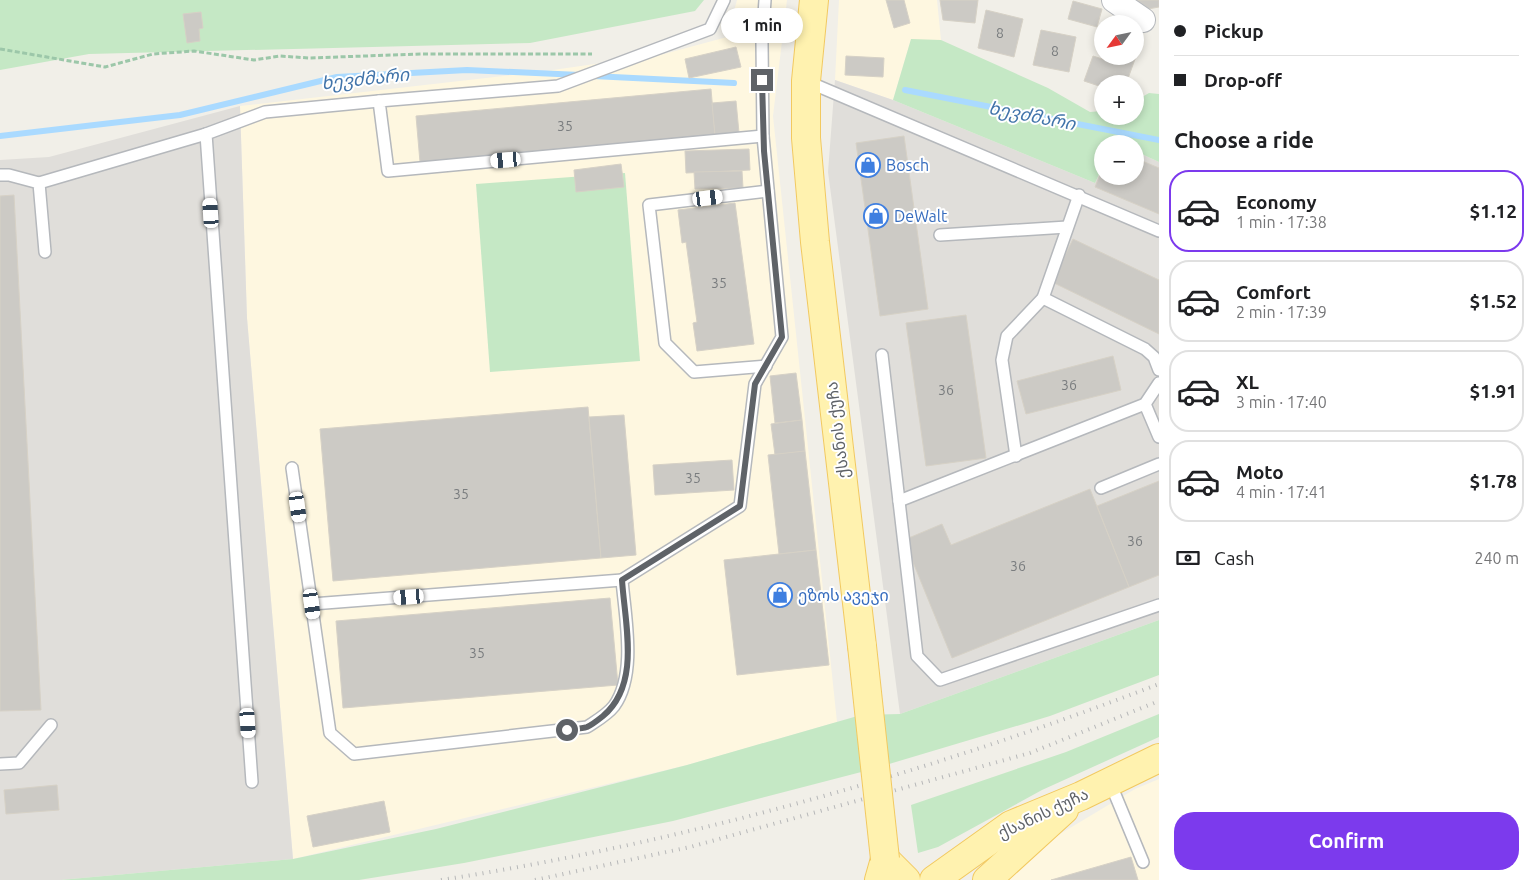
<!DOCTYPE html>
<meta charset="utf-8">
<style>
:root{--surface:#fff;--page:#f2f2f2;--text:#202124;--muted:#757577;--line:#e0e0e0;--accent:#7c3aed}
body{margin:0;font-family:Ubuntu,"Noto Sans Georgian",sans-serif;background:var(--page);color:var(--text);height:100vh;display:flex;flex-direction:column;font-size:19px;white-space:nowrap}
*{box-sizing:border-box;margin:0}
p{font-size:16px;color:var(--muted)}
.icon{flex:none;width:28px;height:28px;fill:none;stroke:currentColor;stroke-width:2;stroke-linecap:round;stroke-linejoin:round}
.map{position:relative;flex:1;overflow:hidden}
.side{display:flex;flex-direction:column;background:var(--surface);width:375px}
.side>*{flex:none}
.top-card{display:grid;align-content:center;height:110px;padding:0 15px;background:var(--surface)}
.needle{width:32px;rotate:237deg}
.fabs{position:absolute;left:1094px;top:15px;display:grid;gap:10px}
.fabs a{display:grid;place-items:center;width:50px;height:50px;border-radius:50%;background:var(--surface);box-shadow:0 2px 8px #0003;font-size:25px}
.end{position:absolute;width:22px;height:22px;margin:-11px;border:6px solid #5f6368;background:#fff;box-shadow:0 0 0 2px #fff}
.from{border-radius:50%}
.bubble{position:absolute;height:35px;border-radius:18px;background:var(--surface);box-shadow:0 2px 8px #0003;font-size:16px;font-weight:600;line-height:35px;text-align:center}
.car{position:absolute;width:15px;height:30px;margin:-15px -8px;border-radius:6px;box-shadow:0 0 4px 1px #0007;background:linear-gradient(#fff 24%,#345 0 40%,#fff 0 76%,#345 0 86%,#fff 0)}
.top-card b{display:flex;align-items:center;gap:18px;height:48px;font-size:19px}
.top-card b+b{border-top:1px solid var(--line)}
.top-card i{width:12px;height:12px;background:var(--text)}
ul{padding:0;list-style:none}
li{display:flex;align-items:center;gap:15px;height:82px;margin:0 10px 8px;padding:0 5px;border:2px solid var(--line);border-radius:20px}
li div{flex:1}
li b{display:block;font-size:19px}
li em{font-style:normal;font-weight:600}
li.current{border-color:var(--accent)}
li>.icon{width:45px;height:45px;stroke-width:1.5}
h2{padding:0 15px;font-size:22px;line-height:60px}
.pay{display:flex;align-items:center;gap:12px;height:55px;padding:0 15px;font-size:19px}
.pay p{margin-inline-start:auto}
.primary-button{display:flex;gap:10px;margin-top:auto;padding:10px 15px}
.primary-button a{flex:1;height:58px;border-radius:20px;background:var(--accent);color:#fff;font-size:20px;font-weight:600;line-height:58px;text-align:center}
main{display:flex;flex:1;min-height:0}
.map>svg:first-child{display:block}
.commercial{fill:#fef7e0}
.industrial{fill:#e0deda}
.green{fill:#c5e8c5}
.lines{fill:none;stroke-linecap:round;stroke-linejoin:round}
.stream{stroke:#aadaff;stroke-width:6}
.building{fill:#cccac5;stroke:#d6d1c6}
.service-casing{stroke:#b5b8bc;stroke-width:14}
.minor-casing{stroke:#b5b8bc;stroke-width:26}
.primary-casing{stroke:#f2c960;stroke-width:30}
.path{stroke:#9cc7a9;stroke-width:3;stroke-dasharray:5 2.5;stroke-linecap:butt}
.service{stroke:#fff;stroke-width:11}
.minor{stroke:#fff;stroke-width:24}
.primary{stroke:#fff2af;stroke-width:28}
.rail{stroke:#b6b7b8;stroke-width:4;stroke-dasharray:1 6;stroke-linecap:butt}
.primary-bridge-casing{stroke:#f2c960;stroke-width:30;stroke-linecap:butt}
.primary-bridge{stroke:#fff2af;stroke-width:28}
.route{stroke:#5f6368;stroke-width:6}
.labels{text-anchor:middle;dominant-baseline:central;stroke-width:4;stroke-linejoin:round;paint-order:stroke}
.number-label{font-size:14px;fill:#7a7d7f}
.shop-label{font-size:16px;fill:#366cbe;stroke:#fff;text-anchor:start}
.street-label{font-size:16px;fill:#5f6368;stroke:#fff}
.water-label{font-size:18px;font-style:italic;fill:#4174aa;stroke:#fff}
</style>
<main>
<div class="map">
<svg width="1159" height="880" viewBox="0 0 1159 880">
<rect width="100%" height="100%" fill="#f1efe8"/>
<g class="commercial">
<polygon points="737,0 787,0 773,116 837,722 687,765 293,859 247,318 240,106 539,72 664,54 727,37"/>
<polygon points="839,0 937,0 941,40 911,40 893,100 835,80"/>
<polygon points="1159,779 1159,880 1006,880 1035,849 1135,789"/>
</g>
<g class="industrial">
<polygon points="835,80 893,100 1095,183 1102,168 1102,176 1135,176 1135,151 1159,162 1159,620 900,714 828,172"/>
<polygon points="240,106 247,318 293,859 60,880 0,880 0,160 49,157"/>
</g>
<g class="green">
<polygon points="0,0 704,0 695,11 530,43 89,54 0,70"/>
<polygon points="911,39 941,40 1048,88 1090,112 1102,111 1102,116 1135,116 1135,101 1149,93 1159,94 1159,162 1135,151 1135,144 1102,144 1102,168 1095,183 893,100"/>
<polygon points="625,173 640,361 490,372 476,184"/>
<polygon points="1159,620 1159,675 1050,716 869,770 673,821 464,863 359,880 60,880 293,859 436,829 687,765 861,715 900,714"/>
<polygon points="1159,714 1159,737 1042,790 938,847 918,853 911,805 1066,752"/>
</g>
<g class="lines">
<g class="stream">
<polyline points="593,76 734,83"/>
<polyline points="905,90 1159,140"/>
<polyline points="0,136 180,115 337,77 467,70 580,75"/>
</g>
</g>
<g class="building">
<polygon points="886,0 904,0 910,23 894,28"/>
<polygon points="940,0 978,0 975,23 943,20"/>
<polygon points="1135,0 1159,0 1159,7 1137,11"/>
<polygon points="1073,1 1102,9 1097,27 1068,19"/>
<polygon points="986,10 1023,19 1014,57 978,48"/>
<polygon points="201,12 203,28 199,29 200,41 187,43 183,14"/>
<polygon points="1041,30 1076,37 1069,72 1033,65"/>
<polygon points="736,47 741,67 689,78 685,59"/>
<polygon points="1135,47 1139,48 1126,84 1102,84 1102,87 1084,81 1093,56 1115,63 1118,56 1135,56"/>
<polygon points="846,56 884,58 883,77 845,75"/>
<polygon points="711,89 715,135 420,162 416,116"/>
<polygon points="736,101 739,133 715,135 712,103"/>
<polygon points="904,136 928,309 880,316 856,143"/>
<polygon points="749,149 750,170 686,173 685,151"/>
<polygon points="1135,158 1159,168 1159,214 1095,187 1102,170 1102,176 1135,176"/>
<polygon points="621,164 624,187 576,192 574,170"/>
<polygon points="742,171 743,188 695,189 694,172"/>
<polygon points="14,195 41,710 0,711 0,196"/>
<polygon points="735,203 754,344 697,351 693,323 697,322 686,242 682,243 678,210"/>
<polygon points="1073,239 1159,280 1159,334 1052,282"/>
<polygon points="966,315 986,458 926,466 906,323"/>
<polygon points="1113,356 1121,390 1026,414 1017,381"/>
<polygon points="796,373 802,420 775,423 770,376"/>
<polygon points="588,407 601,558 333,581 320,429"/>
<polygon points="624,415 636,555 601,558 589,417"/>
<polygon points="802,420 805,451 775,455 771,424"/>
<polygon points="805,451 816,550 779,554 768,455"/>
<polygon points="732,460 734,490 655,495 653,465"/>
<polygon points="1159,481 1159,575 1129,587 1097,506"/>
<polygon points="1090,489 1129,587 952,658 904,540 942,524 951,545"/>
<polygon points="816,550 829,665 737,675 724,560"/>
<polygon points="610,598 618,685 343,708 336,621"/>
<polygon points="57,785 59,810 6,814 4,790"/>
<polygon points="384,801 390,832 313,847 307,816"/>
<polygon points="1131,857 1138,880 1051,880"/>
</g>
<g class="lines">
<defs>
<g id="service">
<polyline points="724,0 710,29 558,86 379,101 388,171 763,136"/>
<polyline points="806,81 1159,231"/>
<polyline points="0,175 9,175 39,183 45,252"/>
<polyline points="39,183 206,134"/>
<polyline points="1079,195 1043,298 1145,349 1154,357 1159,370"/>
<polyline points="940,235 1067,227"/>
<polyline points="882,355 917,656 940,680 1159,605"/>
<polyline points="766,366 694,372 665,343 649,205 768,191"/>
<polyline points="1145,404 1159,437"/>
<polyline points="1016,456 1002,360 1007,336 1043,298"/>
<path d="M292,468L330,733L354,754L587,727C596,721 607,715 614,706C637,674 625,617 622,580L740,506L755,384L782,337L763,136L762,43L765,0"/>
<polyline points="1101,488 1159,464"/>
<polyline points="899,501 1145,404 1159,383"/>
<polyline points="312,604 622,580"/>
<polyline points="0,764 19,763 51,725"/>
<polyline points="1109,780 1143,862"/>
<polyline points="252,782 206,134 265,112 379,101"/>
</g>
<polyline id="minor" points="1114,0 1143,20"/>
<g id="primary">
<polyline points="814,0 806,81 806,138 815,242 862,646"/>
<polyline points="879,880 885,859 906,880"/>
<polyline points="934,880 1011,825 1081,796 1159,758"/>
<polyline points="987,880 1064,810"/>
</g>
</defs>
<use href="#service" class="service-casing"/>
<use href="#minor" class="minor-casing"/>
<use href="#primary" class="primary-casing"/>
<polyline class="path" points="0,49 105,67 153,54 194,51 254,60 280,56 309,58 421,54 592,54"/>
<use href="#service" class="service"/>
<use href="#minor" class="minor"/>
<use href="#primary" class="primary"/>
<g class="rail">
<path d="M441,880C687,842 927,773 1159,684"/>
<polyline points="535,880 690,847 1030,753 1159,701"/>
</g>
<defs>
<polyline id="primary-bridge" points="862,646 885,859"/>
</defs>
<use href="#primary-bridge" class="primary-bridge-casing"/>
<use href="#primary-bridge" class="primary-bridge"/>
</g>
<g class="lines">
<path class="route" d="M567,730C573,729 581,729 587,727C592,725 598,720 603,716C641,684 625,625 622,580L740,506L755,384L782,337L764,151L762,80"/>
</g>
<defs>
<symbol id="shop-ring" viewBox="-11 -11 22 22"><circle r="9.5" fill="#fff" stroke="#3f7fe0" stroke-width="1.5"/><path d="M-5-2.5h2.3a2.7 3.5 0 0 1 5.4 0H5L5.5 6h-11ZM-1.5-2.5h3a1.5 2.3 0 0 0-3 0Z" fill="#3f7fe0"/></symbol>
</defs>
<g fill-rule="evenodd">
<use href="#shop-ring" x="854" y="151" width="28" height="28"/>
<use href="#shop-ring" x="862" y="202" width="28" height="28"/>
<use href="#shop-ring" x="766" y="581" width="28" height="28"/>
</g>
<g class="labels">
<g class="number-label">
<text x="1000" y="33">8</text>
<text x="1055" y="51">8</text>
<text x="565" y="126">35</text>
<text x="719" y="283">35</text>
<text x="1069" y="385">36</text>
<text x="946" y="390">36</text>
<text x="693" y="478">35</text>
<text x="461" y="494">35</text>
<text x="1135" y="541">36</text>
<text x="1018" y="566">36</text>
<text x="477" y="653">35</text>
</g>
<g class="shop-label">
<text x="886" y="165">Bosch</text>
<text x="894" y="216">DeWalt</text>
<text x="798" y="595">ეზოს ავეჯი</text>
</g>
<g class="street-label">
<text transform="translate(837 430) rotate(-97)">ქსანის ქუჩა</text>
<text transform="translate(1043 813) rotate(-25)">ქსანის ქუჩა</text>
</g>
<g class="water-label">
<text transform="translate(365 78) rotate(-6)">ხევძმარი</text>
<text transform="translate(1032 115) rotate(11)">ხევძმარი</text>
</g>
</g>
</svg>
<div class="fabs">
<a><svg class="needle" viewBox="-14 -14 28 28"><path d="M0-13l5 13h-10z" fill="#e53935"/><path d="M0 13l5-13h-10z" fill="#757577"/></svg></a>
<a>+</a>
<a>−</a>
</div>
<i class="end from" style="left:567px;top:730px"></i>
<i class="end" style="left:762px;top:80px"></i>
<div class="bubble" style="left:721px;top:8px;width:82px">1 min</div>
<i class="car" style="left:506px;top:160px;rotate:265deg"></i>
<i class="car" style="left:708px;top:198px;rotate:83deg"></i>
<i class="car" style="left:211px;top:213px;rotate:356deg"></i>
<i class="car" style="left:298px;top:507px;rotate:172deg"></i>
<i class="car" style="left:409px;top:597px;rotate:266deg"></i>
<i class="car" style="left:312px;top:604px;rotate:172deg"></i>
<i class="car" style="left:248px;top:723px;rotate:176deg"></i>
</div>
<section class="side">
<div class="top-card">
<b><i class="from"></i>Pickup</b>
<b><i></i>Drop-off</b>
</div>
<h2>Choose a ride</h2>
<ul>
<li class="current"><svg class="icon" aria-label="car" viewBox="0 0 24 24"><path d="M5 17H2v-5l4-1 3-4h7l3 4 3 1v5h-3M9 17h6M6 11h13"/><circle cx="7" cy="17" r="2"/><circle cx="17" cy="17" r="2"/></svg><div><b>Economy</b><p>1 min · 17:38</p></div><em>$1.12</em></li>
<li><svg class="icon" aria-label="car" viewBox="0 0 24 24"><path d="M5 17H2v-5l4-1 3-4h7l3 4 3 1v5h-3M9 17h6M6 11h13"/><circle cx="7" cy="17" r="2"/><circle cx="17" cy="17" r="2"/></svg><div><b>Comfort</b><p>2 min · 17:39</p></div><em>$1.52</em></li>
<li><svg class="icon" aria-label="car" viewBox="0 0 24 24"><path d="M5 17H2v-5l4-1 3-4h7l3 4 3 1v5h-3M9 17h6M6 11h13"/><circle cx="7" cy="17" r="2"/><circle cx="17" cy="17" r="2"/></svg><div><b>XL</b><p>3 min · 17:40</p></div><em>$1.91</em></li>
<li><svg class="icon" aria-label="car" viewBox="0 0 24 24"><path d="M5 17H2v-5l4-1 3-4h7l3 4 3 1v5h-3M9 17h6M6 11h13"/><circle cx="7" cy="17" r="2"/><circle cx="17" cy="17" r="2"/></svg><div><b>Moto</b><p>4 min · 17:41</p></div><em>$1.78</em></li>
</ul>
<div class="pay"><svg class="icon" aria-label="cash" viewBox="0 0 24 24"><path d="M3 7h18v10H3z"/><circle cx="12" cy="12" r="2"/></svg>Cash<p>240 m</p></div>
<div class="primary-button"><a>Confirm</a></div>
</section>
</main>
